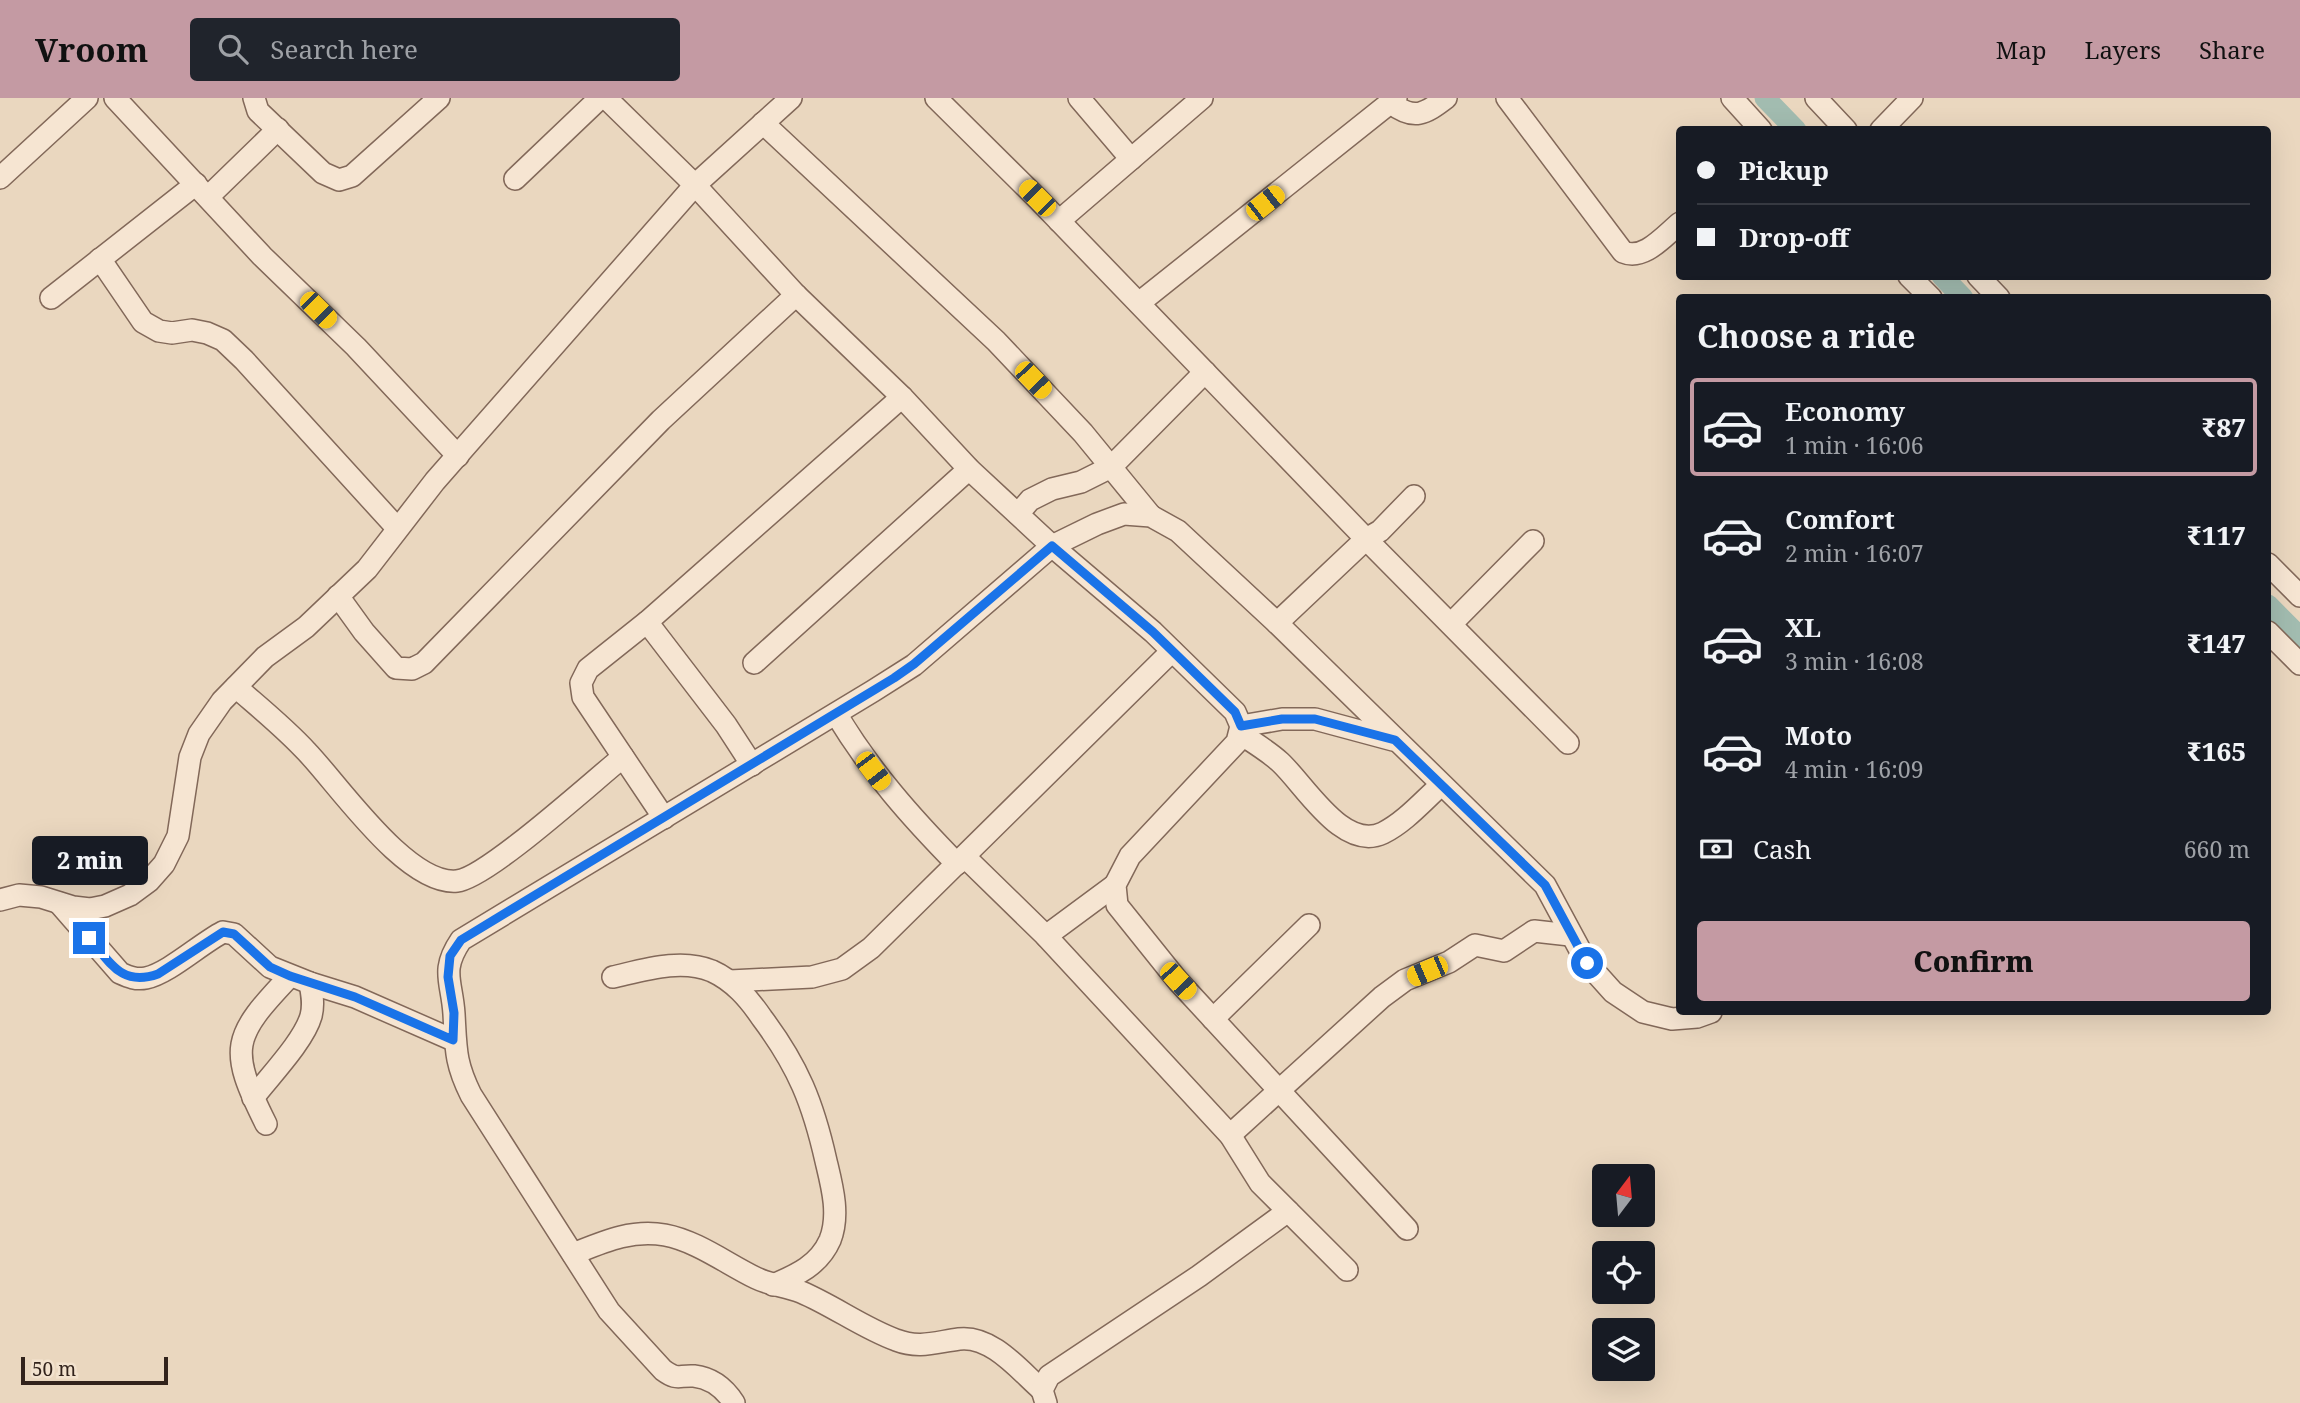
<!DOCTYPE html>
<meta charset="utf-8">
<style>
:root{--surface:#171b24;--page:#20242c;--text:#f1f3f6;--muted:#9ea1a6;--line:#363941;--accent:#c49aa3}
body{margin:0;font-family:"Noto Serif",serif;background:var(--page);color:var(--text);height:100vh;display:flex;flex-direction:column;font-size:26px;white-space:nowrap}
*{box-sizing:border-box;margin:0}
p{font-size:23px;color:var(--muted)}
.icon{flex:none;width:38px;height:38px;fill:none;stroke:currentColor;stroke-width:2;stroke-linecap:round;stroke-linejoin:round}
.map{position:relative;flex:1;overflow:hidden}
.side{position:absolute;left:1676px;top:196px;width:595px;height:721px;display:flex;flex-direction:column;background:var(--surface);border-radius:7px;box-shadow:0 7px 28px #0002}
.side>*{flex:none}
.guide{position:absolute;left:1676px;top:28px;width:595px;height:154px;border-radius:7px;box-shadow:0 7px 28px #0002;display:grid;align-content:center;height:154px;padding:0 21px;background:var(--surface)}
.needle{width:46px;rotate:16deg}
.tools{position:absolute;left:1592px;top:1066px;display:grid;gap:14px}
.tools a{display:grid;place-items:center;width:63px;height:63px;border-radius:7px;background:var(--surface);box-shadow:0 7px 28px #0002;font-size:35px}
.scale{position:absolute;left:21px;bottom:18px;width:147px;box-sizing:border-box;padding-left:7px;border:4px solid #32231c;border-top:0;font-size:19px;line-height:24px;white-space:nowrap;color:#32231c;-webkit-text-stroke:5px #f2e2ce;paint-order:stroke}
.end{position:absolute;width:32px;height:32px;margin:-16px;border:9px solid #1a73e8;background:#fff;box-shadow:0 0 0 4px #fff}
.from{border-radius:50%}
.bubble{position:absolute;height:49px;border-radius:7px;background:var(--surface);box-shadow:0 7px 28px #0002;font-size:23px;font-weight:800;line-height:49px;text-align:center}
.car{position:absolute;width:21px;height:42px;margin:-21px -10px;border-radius:9px;box-shadow:0 0 5px 2px #0007;background:linear-gradient(#f5c518 24%,#345 0 40%,#f5c518 0 76%,#345 0 86%,#f5c518 0)}
.guide b{display:flex;align-items:center;gap:24px;height:66px;font-size:26px}
.guide b+b{border-top:2px solid var(--line)}
.guide i{width:18px;height:18px;background:var(--text)}
ul{padding:0;list-style:none}
li{display:flex;align-items:center;gap:21px;height:98px;margin:0 14px 10px;padding:0 7px;border:4px solid transparent;border-radius:7px}
li div{flex:1}
li b{display:block;font-size:26px}
li em{font-style:normal;font-weight:800}
li.selected{border-color:var(--accent)}
li>.icon{width:63px;height:63px;stroke-width:1.5}
h2{padding:0 21px;font-size:32px;line-height:84px}
.pay{display:flex;align-items:center;gap:18px;height:77px;padding:0 21px;font-size:26px}
.pay p{margin-inline-start:auto}
.button{display:flex;gap:14px;margin-top:auto;padding:14px 21px}
.button a{flex:1;height:80px;border-radius:7px;background:var(--accent);color:#111;font-size:28px;font-weight:800;line-height:80px;text-align:center}
header{display:flex;align-items:center;gap:42px;box-sizing:border-box;height:98px;padding:0 35px;background:var(--accent);color:#111}
header strong{font-size:33px}
nav{display:flex;gap:38px;margin-inline-start:auto;font-size:24px}
.search{width:490px;height:63px;background:var(--page);display:flex;align-items:center;gap:18px;box-sizing:border-box;padding:0 24px;border-radius:7px;color:var(--muted);font-size:26px}
.map>svg:first-child{display:block}
.lines{fill:none;stroke-linecap:round;stroke-linejoin:round}
.canal{stroke:#a2bcb0;stroke-width:21}
.minor-casing{stroke:#826859;stroke-width:24}
.minor{stroke:#f6e5d2;stroke-width:21}
.route{stroke:#1a73e8;stroke-width:9}
</style>
<header>
<strong>Vroom</strong>
<div class="search"><svg class="icon" aria-label="search" viewBox="0 0 24 24"><circle cx="10" cy="10" r="6"/><path d="M15 15l6 6"/></svg>Search here</div>
<nav><a>Map</a><a>Layers</a><a>Share</a></nav>
</header>
<div class="map">
<svg width="2300" height="1305" viewBox="0 0 2300 1305">
<rect width="100%" height="100%" fill="#ead7bf"/>
<g class="lines">
<g class="canal">
<polyline points="1765,0 1796,32"/>
<polyline points="1942,178 1963,200"/>
<polyline points="2268,507 2300,539"/>
</g>
<defs>
<g id="minor">
<polyline points="115,0 262,158 356,249 458,358"/>
<polyline points="254,0 258,13 323,75 339,82 352,78 439,0"/>
<polyline points="606,0 695,87 796,197 902,299 969,371 1052,448 1153,534 1235,614 1241,628 1237,644 1130,758 1115,787 1117,807 1178,883 1407,1131"/>
<polyline points="936,0 1037,100 1366,441 1568,645"/>
<polyline points="1079,0 1131,61"/>
<path d="M1507,0L1623,154C1644,163 1664,138 1680,125"/>
<polyline points="1732,0 1761,32"/>
<polyline points="1816,0 1846,32"/>
<path d="M1391,5C1414,23 1425,16 1446,0"/>
<polyline points="763,25 996,243 1083,335 1151,418"/>
<polyline points="1881,32 1912,0"/>
<polyline points="0,80 87,0"/>
<polyline points="515,81 600,0"/>
<polyline points="208,99 278,31"/>
<polyline points="1059,123 1202,0"/>
<polyline points="100,161 143,224 159,233 172,235 192,232 207,235 223,242 244,262 397,430"/>
<polyline points="1909,178 1931,200"/>
<polyline points="1978,178 1999,200"/>
<polyline points="51,200 196,86"/>
<polyline points="1139,205 1396,0"/>
<polyline points="1018,416 1030,402 1052,391 1081,384 1111,369 1205,274"/>
<polyline points="2268,466 2300,498"/>
<polyline points="338,498 364,534 396,570 412,571 424,565 661,322 796,197"/>
<polyline points="647,524 726,627 752,667"/>
<polyline points="1277,525 1366,441 1380,433 1414,398"/>
<polyline points="1452,525 1533,443"/>
<polyline points="2268,534 2300,566"/>
<polyline points="754,565 969,371"/>
<path d="M236,589C260,610 285,630 307,654C338,686 407,788 457,783C487,780 593,683 623,659"/>
<path d="M836,616C872,675 909,717 957,766"/>
<polyline points="1241,628 1282,621 1315,621 1393,642"/>
<path d="M1241,636C1254,645 1268,653 1280,664C1305,687 1343,754 1383,735C1405,724 1423,703 1441,687"/>
<polyline points="664,720 583,599 581,585 588,571 647,524 902,299"/>
<polyline points="965,759 1046,838 1230,1037 1260,1085 1347,1172"/>
<polyline points="0,802 19,797 41,799 73,809 90,811 105,808 130,797 149,783 164,766 178,738 190,659 199,636 222,603 265,559 306,529 367,471 435,383 695,87 791,0"/>
<path d="M59,805L120,875C129,879 136,882 146,880C169,875 200,846 223,834L234,836L270,869L310,885L355,899L453,942"/>
<polyline points="1046,838 1115,787"/>
<path d="M613,879C644,872 681,860 712,873C734,883 749,901 762,920C798,968 813,1005 826,1063C832,1088 840,1117 830,1142C819,1167 797,1177 773,1187"/>
<polyline points="730,883 812,879 842,871 871,850 1172,553"/>
<polyline points="1213,921 1309,827"/>
<path d="M253,1000C269,979 304,943 311,918C314,907 312,896 310,885"/>
<path d="M266,1026C228,950 232,939 290,878"/>
<polyline points="1230,1037 1382,899 1405,882 1449,864 1475,847 1504,853 1534,833 1570,837"/>
<path d="M573,1156C603,1144 631,1131 665,1137C697,1143 727,1166 756,1180C770,1187 786,1188 801,1194C834,1208 863,1230 896,1242C919,1251 936,1244 959,1241C992,1237 1020,1273 1042,1292"/>
<path d="M734,1305C725,1291 712,1280 694,1278C678,1277 678,1283 663,1272L609,1213L471,997C455,965 456,951 454,916C452,883 440,873 461,842L873,593L914,567L1052,448L1097,426L1124,416L1151,418L1178,433L1277,525L1545,787L1587,865L1613,894L1643,914L1672,921L1697,919L1711,914"/>
<polyline points="1046,1305 1042,1292 1049,1278 1199,1178 1288,1113"/>
</g>
</defs>
<use href="#minor" class="minor-casing"/>
<use href="#minor" class="minor"/>
</g>
<g class="lines">
<path class="route" d="M89,840C110,864 121,889 158,876L223,834L234,836L270,869L290,878L355,899L453,942L454,915L448,879L450,858L461,842L894,580L914,566L1052,448L1153,534L1235,614L1241,628L1282,621H1315L1395,642L1545,787L1587,865"/>
</g>
</svg>
<div class="tools">
<a><svg class="needle" viewBox="-14 -14 28 28"><path d="M0-13l5 13h-10z" fill="#e53935"/><path d="M0 13l5-13h-10z" fill="#9ea1a6"/></svg></a>
<a><svg class="icon" aria-label="locate" viewBox="0 0 24 24"><circle cx="12" cy="12" r="6"/><path d="M12 2v4M12 18v4M2 12h4M18 12h4"/></svg></a>
<a><svg class="icon" aria-label="layers" viewBox="0 0 24 24"><path d="M12 4l9 5-9 5-9-5zM3 14l9 5 9-5"/></svg></a>
</div>
<div class="scale">50 m</div>
<i class="end from" style="left:1587px;top:865px"></i>
<i class="end" style="left:89px;top:840px"></i>
<div class="bubble" style="left:32px;top:738px;width:116px">2 min</div>
<i class="car" style="left:1037px;top:100px;rotate:315deg"></i>
<i class="car" style="left:1265px;top:105px;rotate:52deg"></i>
<i class="car" style="left:318px;top:212px;rotate:135deg"></i>
<i class="car" style="left:1033px;top:282px;rotate:136deg"></i>
<i class="car" style="left:873px;top:673px;rotate:143deg"></i>
<i class="car" style="left:1427px;top:873px;rotate:247deg"></i>
<i class="car" style="left:1178px;top:883px;rotate:137deg"></i>
<div class="guide">
<b><i class="from"></i>Pickup</b>
<b><i></i>Drop-off</b>
</div>
<section class="side">
<h2>Choose a ride</h2>
<ul>
<li class="selected"><svg class="icon" aria-label="car" viewBox="0 0 24 24"><path d="M5 17H2v-5l4-1 3-4h7l3 4 3 1v5h-3M9 17h6M6 11h13"/><circle cx="7" cy="17" r="2"/><circle cx="17" cy="17" r="2"/></svg><div><b>Economy</b><p>1 min · 16:06</p></div><em>₹87</em></li>
<li><svg class="icon" aria-label="car" viewBox="0 0 24 24"><path d="M5 17H2v-5l4-1 3-4h7l3 4 3 1v5h-3M9 17h6M6 11h13"/><circle cx="7" cy="17" r="2"/><circle cx="17" cy="17" r="2"/></svg><div><b>Comfort</b><p>2 min · 16:07</p></div><em>₹117</em></li>
<li><svg class="icon" aria-label="car" viewBox="0 0 24 24"><path d="M5 17H2v-5l4-1 3-4h7l3 4 3 1v5h-3M9 17h6M6 11h13"/><circle cx="7" cy="17" r="2"/><circle cx="17" cy="17" r="2"/></svg><div><b>XL</b><p>3 min · 16:08</p></div><em>₹147</em></li>
<li><svg class="icon" aria-label="car" viewBox="0 0 24 24"><path d="M5 17H2v-5l4-1 3-4h7l3 4 3 1v5h-3M9 17h6M6 11h13"/><circle cx="7" cy="17" r="2"/><circle cx="17" cy="17" r="2"/></svg><div><b>Moto</b><p>4 min · 16:09</p></div><em>₹165</em></li>
</ul>
<div class="pay"><svg class="icon" aria-label="cash" viewBox="0 0 24 24"><path d="M3 7h18v10H3z"/><circle cx="12" cy="12" r="2"/></svg>Cash<p>660 m</p></div>
<div class="button"><a>Confirm</a></div>
</section>
</div>
